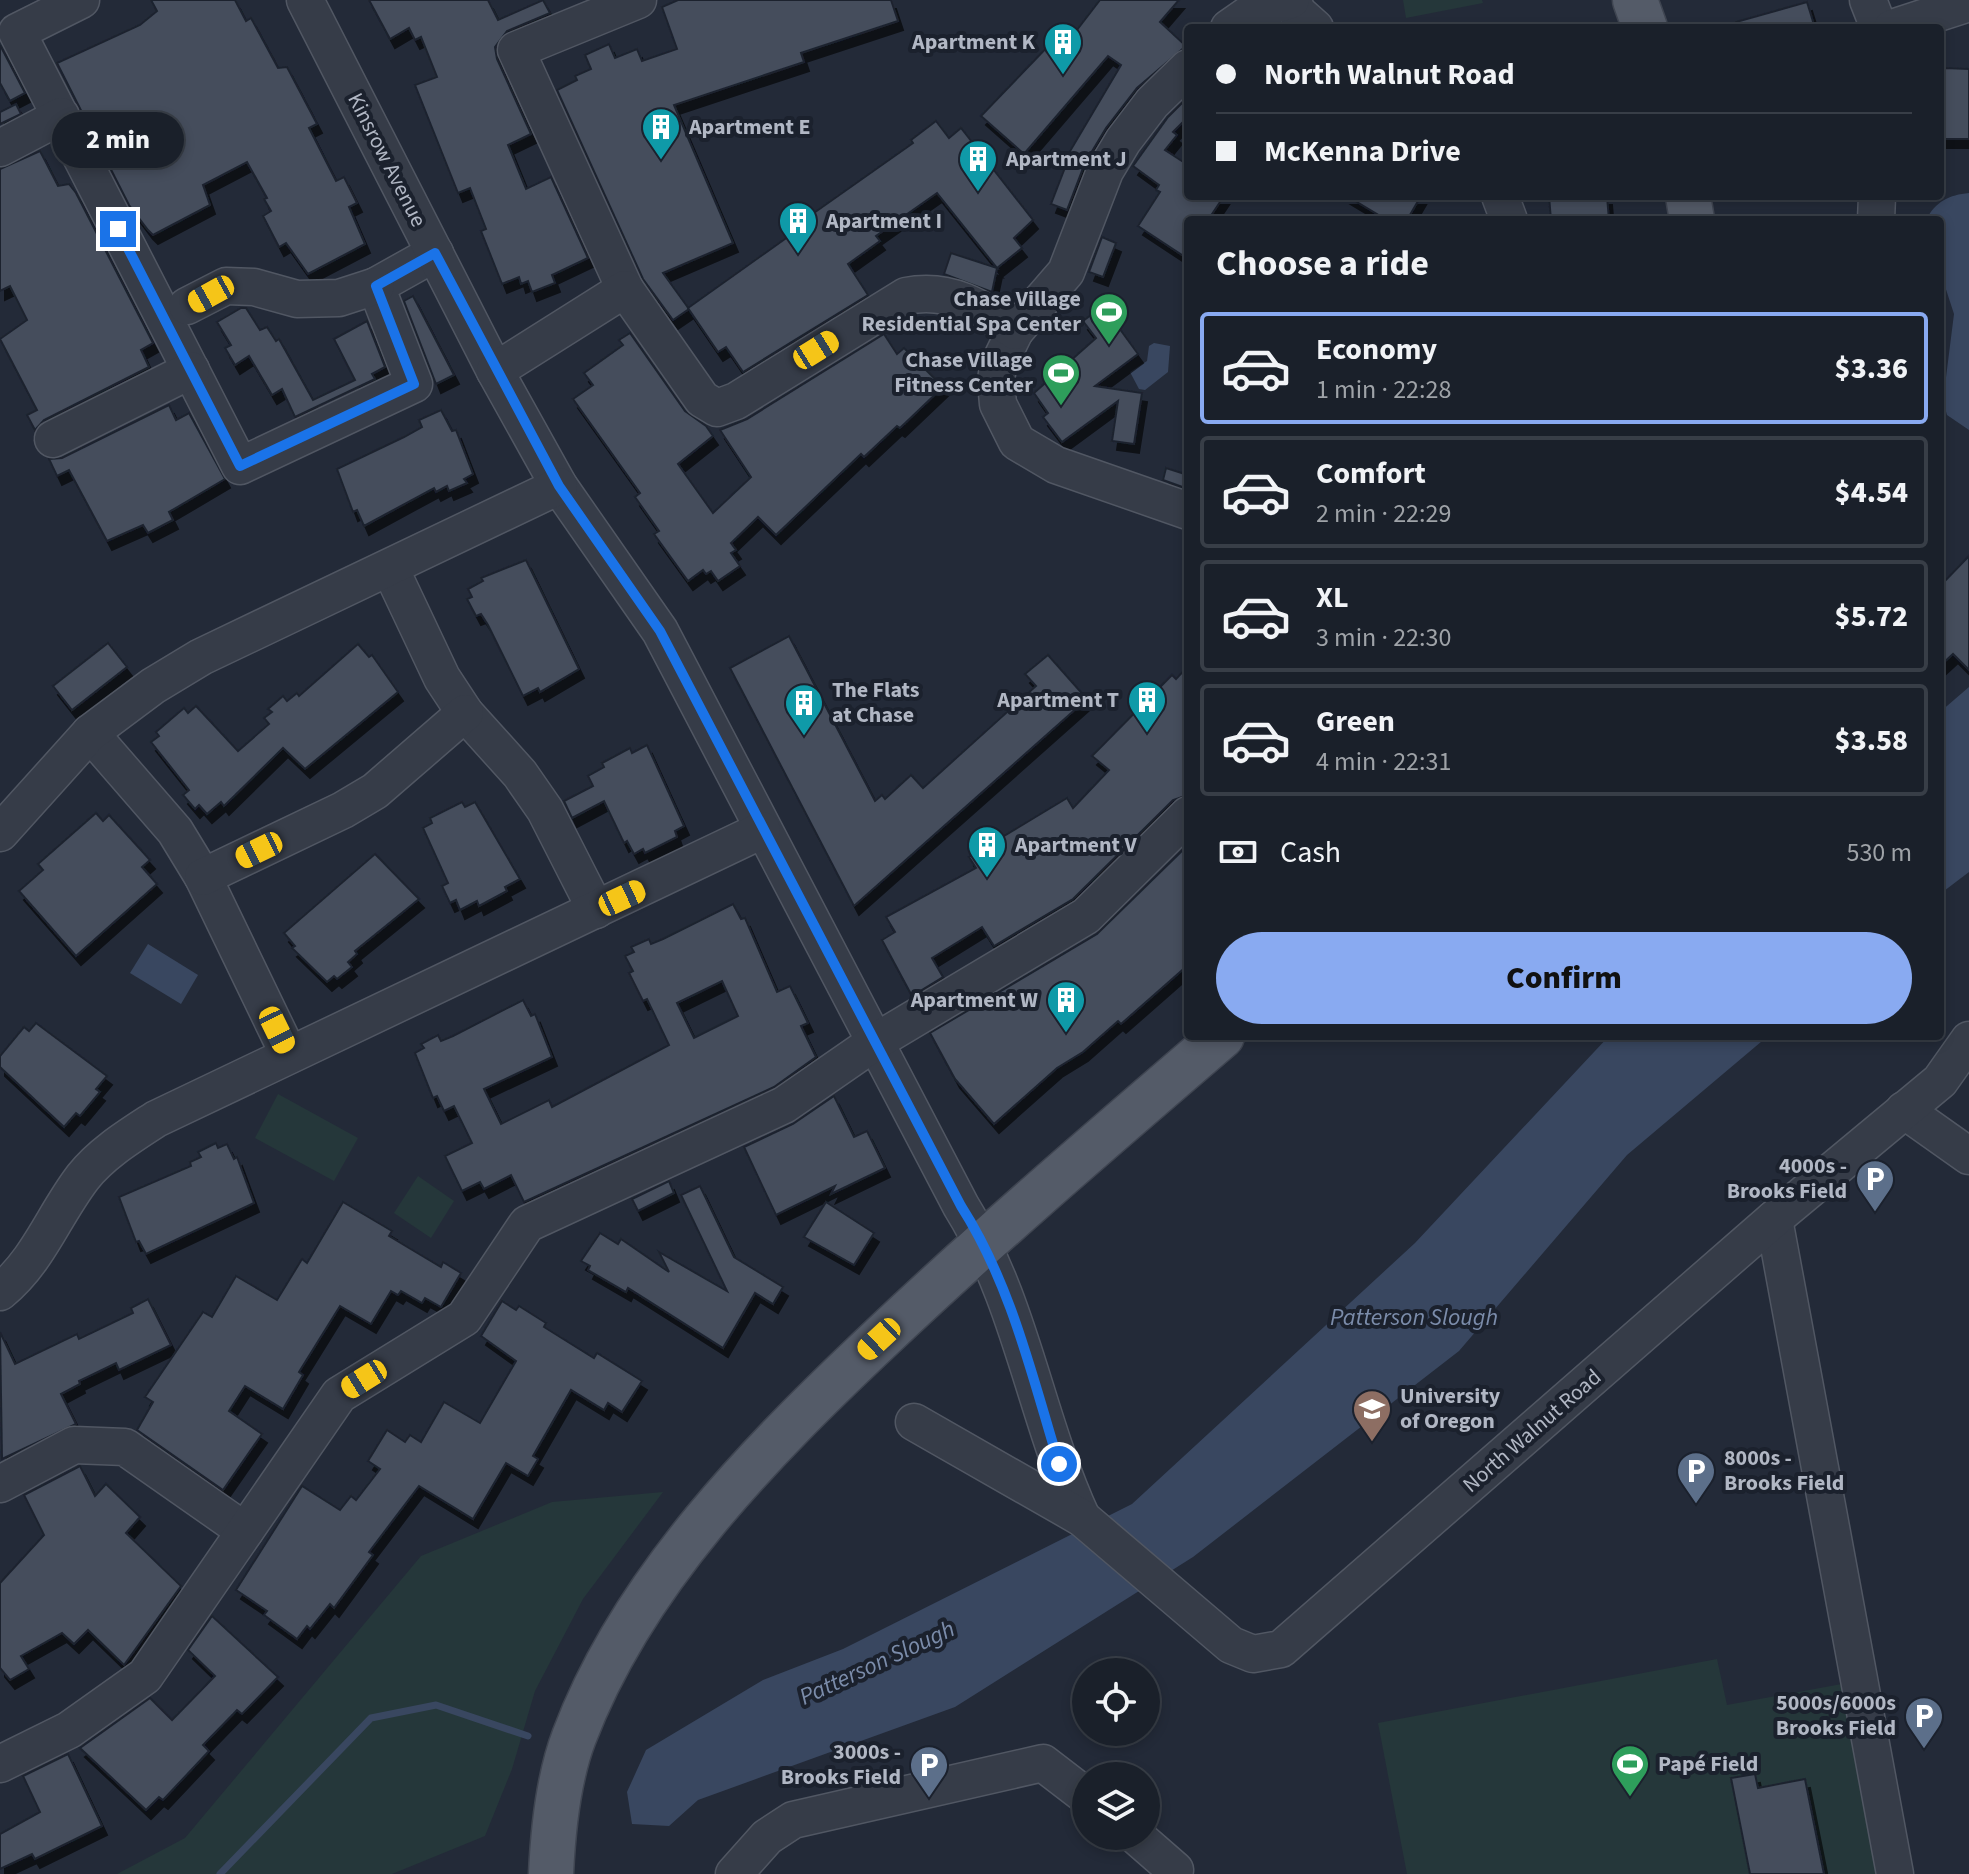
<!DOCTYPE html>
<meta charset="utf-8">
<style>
:root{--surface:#1a202a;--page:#272d36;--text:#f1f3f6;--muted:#9fa3a8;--line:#383e47;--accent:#89aaf1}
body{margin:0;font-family:"Source Sans 3",sans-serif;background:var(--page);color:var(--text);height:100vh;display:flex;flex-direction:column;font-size:30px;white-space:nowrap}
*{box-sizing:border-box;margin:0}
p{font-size:26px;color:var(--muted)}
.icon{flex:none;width:44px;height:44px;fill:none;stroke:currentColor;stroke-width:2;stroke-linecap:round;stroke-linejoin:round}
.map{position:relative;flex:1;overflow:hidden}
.panel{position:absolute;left:1184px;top:216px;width:760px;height:824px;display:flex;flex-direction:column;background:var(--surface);border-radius:8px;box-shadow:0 4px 12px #0003,0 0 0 2px var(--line)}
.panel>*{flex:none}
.banner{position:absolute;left:1184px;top:24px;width:760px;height:176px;border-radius:8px;box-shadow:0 4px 12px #0003,0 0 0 2px var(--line);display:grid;align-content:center;height:176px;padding:0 32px;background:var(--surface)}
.buttons{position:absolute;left:1072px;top:1658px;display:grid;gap:16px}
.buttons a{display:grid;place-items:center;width:88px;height:88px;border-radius:50%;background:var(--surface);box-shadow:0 4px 12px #0003,0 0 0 2px var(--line);font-size:40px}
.end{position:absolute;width:36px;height:36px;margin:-18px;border:10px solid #1a73e8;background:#fff;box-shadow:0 0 0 4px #fff}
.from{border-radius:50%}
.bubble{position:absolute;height:56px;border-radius:28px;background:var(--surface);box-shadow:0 4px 12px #0003,0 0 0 2px var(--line);font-size:26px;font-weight:800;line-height:56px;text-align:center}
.car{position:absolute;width:24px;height:48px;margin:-24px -12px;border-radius:10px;box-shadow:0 0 6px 2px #0007;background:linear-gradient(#f5c518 24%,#345 0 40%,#f5c518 0 76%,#345 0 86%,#f5c518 0)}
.banner b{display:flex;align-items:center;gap:28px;height:76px;font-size:30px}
.banner b+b{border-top:2px solid var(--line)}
.banner i{width:20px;height:20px;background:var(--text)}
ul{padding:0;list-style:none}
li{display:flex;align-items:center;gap:24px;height:112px;margin:0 16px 12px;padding:0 16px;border:4px solid var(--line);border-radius:8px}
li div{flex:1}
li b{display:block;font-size:30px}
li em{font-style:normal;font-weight:800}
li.current{border-color:var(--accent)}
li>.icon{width:72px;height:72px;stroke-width:1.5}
h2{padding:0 32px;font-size:36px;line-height:96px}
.pay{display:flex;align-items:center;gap:20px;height:88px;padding:0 32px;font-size:30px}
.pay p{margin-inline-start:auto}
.primary-button{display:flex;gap:16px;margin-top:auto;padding:16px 32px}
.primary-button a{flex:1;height:92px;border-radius:48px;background:var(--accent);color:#111;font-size:32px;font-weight:800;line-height:92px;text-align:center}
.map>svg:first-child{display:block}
.green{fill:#25373a}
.water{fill:#394760}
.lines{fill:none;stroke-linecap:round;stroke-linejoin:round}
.stream{stroke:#394760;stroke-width:7}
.building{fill:#444d5c;stroke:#1d232f;stroke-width:2;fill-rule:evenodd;filter:url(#shadow)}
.minor-casing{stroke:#515763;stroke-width:39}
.major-casing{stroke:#3f4551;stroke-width:47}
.minor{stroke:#363c48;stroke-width:36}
.major{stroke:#545b68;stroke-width:44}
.route{stroke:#1a73e8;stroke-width:10}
.labels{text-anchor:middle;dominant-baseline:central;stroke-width:8;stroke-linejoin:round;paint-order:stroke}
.poi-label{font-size:22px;font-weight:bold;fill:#b1b7c4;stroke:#1b212d;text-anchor:end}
.street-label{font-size:22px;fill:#b1b7c4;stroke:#1b212d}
.water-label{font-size:24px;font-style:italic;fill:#7b8caa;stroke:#1b212d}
</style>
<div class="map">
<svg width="1969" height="1874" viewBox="0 0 1969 1874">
<defs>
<filter id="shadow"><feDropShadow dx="5" dy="9" stdDeviation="0" flood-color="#0009"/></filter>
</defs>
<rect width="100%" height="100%" fill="#232a38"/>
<g class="green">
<polygon points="1403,0 1482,0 1483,3 1406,18"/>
<polygon points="278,1094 358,1138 334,1181 255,1138"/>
<polygon points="418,1176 454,1201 431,1238 394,1213"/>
<polygon points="663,1492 583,1599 535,1691 512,1769 485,1836 392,1874 117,1874 185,1838 421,1556 552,1502"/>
<polygon points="1717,1659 1727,1705 1847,1683 1882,1874 1407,1874 1378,1723"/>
</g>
<g class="water">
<path d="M1969,193V430L1947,415L1943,401L1954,314L1940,271V220H1926C1936,201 1949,195 1969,193Z"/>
<polygon points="1154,343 1170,346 1168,372 1145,390 1139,389 1130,372 1147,361 1149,346"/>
<polygon points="1969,687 1969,872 1940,894 1940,712"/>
<polygon points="148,944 198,975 181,1004 130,973"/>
<polygon points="1609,1036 1768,1036 1627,1155 1459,1351 1193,1557 955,1707 698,1800 669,1826 632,1824 627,1792 646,1750 763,1680 843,1649 1132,1504 1415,1243"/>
</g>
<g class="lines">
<polyline class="stream" points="220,1874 371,1718 436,1705 528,1736"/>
</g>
<g class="building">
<polygon points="151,0 235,0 246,21 251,18 278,68 287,67 317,124 309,128 336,181 344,177 357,203 349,207 365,244 308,274 286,243 279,247 263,216 271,211 264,199 267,198 247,162 203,185 210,205 153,235 148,230 129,205 57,63 140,25 157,11"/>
<polygon points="369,0 488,0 498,20 543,0 550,13 507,31 495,47 497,59 531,134 508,145 526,189 551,177 588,258 552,275 555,283 532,292 528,281 521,284 519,277 502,284 481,231 486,229 470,188 458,193 415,85 437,77 421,37 415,40 409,28 390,39"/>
<polygon points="678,0 891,0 898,21 801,53 804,62 674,105 733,243 663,273 689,309 673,320 643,279 557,90 577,80 575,76 591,69 585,55 609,44 615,58 637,49 642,61 677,49 662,7"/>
<polygon points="1100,0 1179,0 1160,22 1186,46 1137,88 1106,128 1085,163 1067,210 1051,204 1066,165 1063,163 1121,65 1108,56 1024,154 981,116 1054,40 1063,48"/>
<polygon points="1807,2 1815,28 1736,28 1736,22"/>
<polygon points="0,45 25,93 10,101 0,83"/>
<polygon points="1945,68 1969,69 1969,139 1940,139 1940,79 1945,79"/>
<polygon points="1188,97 1188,117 1173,132 1177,135 1165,150 1188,165 1188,196 1224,196 1208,220 1188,220 1188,259 1138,226 1160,192 1156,190 1159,185 1133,166 1168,117"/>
<polygon points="16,104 21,114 0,124 0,112"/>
<polygon points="936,121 949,138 961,128 1033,220 1014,238 1022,248 997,268 992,292 944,274 951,253 997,268 937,193 876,236 880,241 848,264 868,295 743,372 726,347 718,352 688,308 813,219 811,215 913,143 911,140"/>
<polygon points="40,151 58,186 69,184 76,193 153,343 141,350 149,367 44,420 35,430 27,415 37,410 0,339 27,320 10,286 0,291 0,169"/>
<polygon points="1347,196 1421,196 1407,220 1387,220"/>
<polygon points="1549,196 1607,196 1609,220 1551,220"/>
<polygon points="1102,237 1116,243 1103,277 1089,272"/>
<polygon points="413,296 454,375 436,384 404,301"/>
<polygon points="1103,306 1138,354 1095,386 1142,393 1134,444 1112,441 1118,401 1062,442 1043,417 1048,413 1034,393 1096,338 1083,321"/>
<polygon points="241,308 246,308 260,330 267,327 276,341 279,339 313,400 355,380 334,339 367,321 385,367 372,374 375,379 295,417 282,389 272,395 249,356 235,365 225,348 231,345 217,322"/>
<polygon points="630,333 685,411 706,426 713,436 678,464 713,513 751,477 720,430 747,419 884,334 897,354 904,348 943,387 900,428 897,426 864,457 861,454 776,535 758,517 731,543 736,550 731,553 740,566 718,581 711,571 706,574 703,570 688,581 654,534 659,531 635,497 640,493 573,399 593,385 584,373 623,345 619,340"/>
<polygon points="169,405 176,420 189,413 225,479 169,512 173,520 148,533 143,525 107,541 69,470 57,476 49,459 62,458"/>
<polygon points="441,410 452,431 456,430 473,474 464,479 467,483 449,491 447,486 436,492 434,488 364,526 357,510 353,512 337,469 404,437 422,427 419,420"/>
<polygon points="1166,468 1188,475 1188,489 1163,480"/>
<polygon points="1969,556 1969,670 1953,654 1940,666 1940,586"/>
<polygon points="526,560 579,669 540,692 538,688 523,696 488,625 481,614 476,616 467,599 472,597 468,589 483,581 481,578"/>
<polygon points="789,636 875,801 882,795 885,799 911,775 923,788 1036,686 1025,674 1048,655 1087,699 854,906 730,668"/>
<polygon points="108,643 127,667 72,710 53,686"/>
<polygon points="358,644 369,657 372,655 398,692 305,769 283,748 224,806 221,802 207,814 199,805 195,809 183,795 189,790 151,742 159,736 156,732 184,708 188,713 196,706 238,751 269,724 264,718 272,712 268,709 283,696 287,701 297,693 299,696"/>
<polygon points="1188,666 1188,795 1173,800 1073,899 994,946 982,927 932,958 943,977 912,996 882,940 895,932 886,917 976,868 969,857 1067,798 1073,808 1109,770 1092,756 1172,675 1176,679"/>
<polygon points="647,745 684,826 675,831 677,837 645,853 643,849 634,854 627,841 624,843 604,801 572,818 564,801 593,786 588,776 604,767 602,763 630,748 632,753"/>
<polygon points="462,802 465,807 475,802 520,879 505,887 507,891 479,906 477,901 460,910 456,900 450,903 442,886 448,883 423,828 432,823 430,818"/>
<polygon points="96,813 103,821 109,815 150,860 142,867 157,884 76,956 19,891 43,870 38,864"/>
<polygon points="1188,845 1188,965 1121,1024 1118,1021 1083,1052 1057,1068 994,1124 955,1079 930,1033 1097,934"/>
<polygon points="375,854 419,899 355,951 357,954 348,962 352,967 337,979 334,976 327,982 292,948 295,946 284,933"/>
<path d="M733,904L741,919L745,918L777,992L790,986L808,1023L801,1026L816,1057L774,1087L524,1202L511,1175L484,1189L480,1182L462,1191L445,1156L472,1143L454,1106L444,1111L437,1096L433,1098L415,1053L424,1048L421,1044L438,1035L441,1041L453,1036L523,1000L531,1016L535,1014L552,1057L484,1089L501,1124L549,1100L552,1107L669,1045L647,999L643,1001L629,973L633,971L625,956L634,952L631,947L649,939L651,944L663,939ZM722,981L738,1016L694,1038L677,1003Z"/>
<polygon points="36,1023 107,1076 96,1089 100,1092 80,1116 76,1113 64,1127 0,1067 0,1056 24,1027 29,1031"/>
<polygon points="834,1096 854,1137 867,1131 885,1168 831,1194 835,1186 776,1215 744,1147 793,1124"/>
<polygon points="216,1143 218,1148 227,1144 234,1159 237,1157 254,1203 146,1254 139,1241 136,1242 119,1197 191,1166 190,1162 201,1157 198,1152"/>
<polygon points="669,1181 674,1193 638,1211 632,1199"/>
<polygon points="700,1186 734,1257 783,1287 773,1304 755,1293 723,1348 628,1288 626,1292 588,1270 590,1266 581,1261 600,1233 618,1244 621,1239 669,1272 659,1252 727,1291 681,1195"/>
<polygon points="343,1202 392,1231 389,1236 441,1267 443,1262 461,1273 441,1307 425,1298 422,1303 401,1291 398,1295 391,1291 371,1324 340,1306 299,1372 303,1375 283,1409 245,1386 229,1411 262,1434 223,1490 137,1430 153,1402 145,1397 203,1312 212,1317 236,1276 277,1300 302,1259 307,1263"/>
<polygon points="826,1202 874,1233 854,1265 804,1237"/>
<polygon points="148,1299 171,1345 119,1370 116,1363 79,1381 80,1384 61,1394 76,1424 2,1459 0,1332 15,1364 77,1334 79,1339 133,1313 131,1308"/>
<polygon points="502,1301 516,1310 519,1306 546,1323 544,1327 594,1358 597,1353 642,1381 622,1412 608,1403 604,1410 571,1390 533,1456 538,1459 528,1476 506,1463 473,1519 419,1486 369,1552 373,1555 334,1608 330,1604 310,1629 307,1626 297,1639 264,1615 267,1611 236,1590 302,1486 340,1510 351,1496 356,1500 380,1469 368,1461 387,1430 405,1442 410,1435 421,1442 444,1402 480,1423 516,1361 481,1336"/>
<polygon points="80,1466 95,1496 106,1484 140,1517 126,1533 181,1586 124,1665 88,1630 74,1644 62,1633 21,1656 29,1669 10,1680 0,1668 0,1583 44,1535 24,1495"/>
<polygon points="212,1616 278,1677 242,1714 237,1710 203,1745 209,1751 163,1800 159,1797 146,1810 80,1748 150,1698 172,1720 215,1676 188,1650"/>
<polygon points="68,1754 102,1826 35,1859 32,1854 0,1869 0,1834 40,1812 23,1776"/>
<polygon points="1755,1774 1758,1788 1805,1779 1824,1874 1750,1874 1731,1778"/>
</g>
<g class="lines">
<defs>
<g id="minor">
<polyline points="81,0 17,32 240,466 414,384 376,286 435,253"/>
<path d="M305,0L495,371L559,486L660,631L961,1206C1021,1302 1035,1416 1082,1518"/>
<polyline points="1293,0 1297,12 1315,28"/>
<polyline points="1868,0 1879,28"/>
<polyline points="1229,28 1252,12 1291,0"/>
<polyline points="1892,28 1969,3"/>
<polyline points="0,148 61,116"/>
<polyline points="1500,196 1509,220"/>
<polyline points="1876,220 1877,196"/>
<polyline points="625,289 516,50 638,0"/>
<polyline points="187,306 226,286 254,287 297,299 339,298 376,286"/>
<polyline points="1015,331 998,366 996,381 998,404 1017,442 1056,465 1188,511"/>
<path d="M495,371L625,289L702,399L717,408L736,401L906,296C950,287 981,308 1015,331L1066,272L1105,171L1123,141L1152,103L1188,68"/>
<polyline points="53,439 191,370"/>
<polyline points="390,568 442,678 465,713 520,774 545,810 596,910"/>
<polyline points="90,733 175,831 203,877 289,1055"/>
<polyline points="0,833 90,733 153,686 201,657 559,486"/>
<polyline points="203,877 343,810 375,791 465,713"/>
<polyline points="1904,1110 1969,1156"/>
<polyline points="1774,1219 1895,1874"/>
<path d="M0,1292C39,1260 53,1216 83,1177C102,1153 130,1136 156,1119L762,830"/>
<polyline points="914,1422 1082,1518 1231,1645 1253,1654 1281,1649 1774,1219 1940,1081 1969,1040"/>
<polyline points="0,1484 74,1445 125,1447 245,1531"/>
<polyline points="0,1764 69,1730 145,1676 339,1395 464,1318 527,1224 784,1105 875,1042 1086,916 1188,815"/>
<polyline points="1136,1836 1175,1870"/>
<polyline points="734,1874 767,1837 793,1820 1043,1763 1086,1796"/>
</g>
<g id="major">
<polyline points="1635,0 1645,28"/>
<polyline points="1688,196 1692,220"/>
<path d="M551,1874C553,1830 558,1779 574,1737C633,1580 762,1450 882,1337C992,1233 1107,1135 1222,1036"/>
</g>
</defs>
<use href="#minor" class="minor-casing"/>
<use href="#major" class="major-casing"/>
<use href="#minor" class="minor"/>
<use href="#major" class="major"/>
</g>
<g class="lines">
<path class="route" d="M118,229L240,466L414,384L376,286L435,253L559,486L660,631L961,1206C1011,1284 1032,1376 1059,1464"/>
</g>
<defs>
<symbol id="building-pin" viewBox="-11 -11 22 30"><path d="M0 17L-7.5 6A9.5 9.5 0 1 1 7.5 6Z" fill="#0f9aa8" stroke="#1b212d"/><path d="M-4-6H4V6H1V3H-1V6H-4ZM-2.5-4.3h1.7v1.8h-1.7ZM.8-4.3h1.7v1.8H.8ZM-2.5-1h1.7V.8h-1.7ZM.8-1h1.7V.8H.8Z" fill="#fff"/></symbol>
<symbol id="stadium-pin" viewBox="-11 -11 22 30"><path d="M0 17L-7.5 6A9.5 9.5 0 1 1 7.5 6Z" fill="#2e9e5b" stroke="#1b212d"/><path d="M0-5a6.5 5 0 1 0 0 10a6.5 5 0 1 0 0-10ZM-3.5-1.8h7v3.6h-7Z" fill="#fff"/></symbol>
<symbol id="parking-pin" viewBox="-11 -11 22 30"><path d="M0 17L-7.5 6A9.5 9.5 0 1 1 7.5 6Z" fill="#5c6f8a" stroke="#1b212d"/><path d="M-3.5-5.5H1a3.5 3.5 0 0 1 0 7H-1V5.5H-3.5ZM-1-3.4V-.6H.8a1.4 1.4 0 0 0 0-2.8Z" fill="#fff"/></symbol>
<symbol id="university-pin" viewBox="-11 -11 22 30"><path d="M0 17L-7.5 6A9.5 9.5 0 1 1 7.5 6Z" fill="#8d6e63" stroke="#1b212d"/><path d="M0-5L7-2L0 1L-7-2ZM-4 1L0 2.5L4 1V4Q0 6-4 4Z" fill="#fff"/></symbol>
</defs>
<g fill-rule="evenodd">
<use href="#building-pin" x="1041" y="20" width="44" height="60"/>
<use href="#building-pin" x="639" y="105" width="44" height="60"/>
<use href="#building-pin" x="956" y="137" width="44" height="60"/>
<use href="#building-pin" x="776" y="199" width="44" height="60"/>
<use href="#stadium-pin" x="1087" y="290" width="44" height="60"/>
<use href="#stadium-pin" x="1039" y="351" width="44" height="60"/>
<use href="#building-pin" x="1125" y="678" width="44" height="60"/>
<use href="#building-pin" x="782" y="681" width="44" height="60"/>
<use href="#building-pin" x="965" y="823" width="44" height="60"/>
<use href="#building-pin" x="1044" y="978" width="44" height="60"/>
<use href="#parking-pin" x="1853" y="1157" width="44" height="60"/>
<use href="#university-pin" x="1350" y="1387" width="44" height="60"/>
<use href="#parking-pin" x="1674" y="1449" width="44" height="60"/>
<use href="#parking-pin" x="1902" y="1694" width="44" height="60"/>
<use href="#stadium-pin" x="1608" y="1742" width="44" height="60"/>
<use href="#parking-pin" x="907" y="1743" width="44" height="60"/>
</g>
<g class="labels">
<g class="poi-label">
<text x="1035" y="42">Apartment K</text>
<text x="689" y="127" text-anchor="start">Apartment E</text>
<text x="1006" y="159" text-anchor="start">Apartment J</text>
<text x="826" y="221" text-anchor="start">Apartment I</text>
<text x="1081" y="299">Chase Village<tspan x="1081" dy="25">Residential Spa Center</tspan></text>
<text x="1033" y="360">Chase Village<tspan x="1033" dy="25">Fitness Center</tspan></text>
<text x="832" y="690" text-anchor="start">The Flats<tspan x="832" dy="25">at Chase</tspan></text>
<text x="1119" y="700">Apartment T</text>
<text x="1015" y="845" text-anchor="start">Apartment V</text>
<text x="1038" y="1000">Apartment W</text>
<text x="1847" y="1166">4000s -<tspan x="1847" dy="25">Brooks Field</tspan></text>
<text x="1400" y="1396" text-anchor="start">University<tspan x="1400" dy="25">of Oregon</tspan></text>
<text x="1724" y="1458" text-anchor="start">8000s -<tspan x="1724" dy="25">Brooks Field</tspan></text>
<text x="1896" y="1703">5000s/6000s<tspan x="1896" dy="25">Brooks Field</tspan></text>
<text x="901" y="1752">3000s -<tspan x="901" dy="25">Brooks Field</tspan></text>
<text x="1658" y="1764" text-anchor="start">Papé Field</text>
</g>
<g class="street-label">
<text transform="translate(387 160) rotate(63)">Kinsrow Avenue</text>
<text transform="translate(1532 1431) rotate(-41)">North Walnut Road</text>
</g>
<g class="water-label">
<text x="1414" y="1317">Patterson Slough</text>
<text transform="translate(877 1663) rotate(-25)">Patterson Slough</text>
</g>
</g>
</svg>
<div class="buttons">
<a><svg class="icon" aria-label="locate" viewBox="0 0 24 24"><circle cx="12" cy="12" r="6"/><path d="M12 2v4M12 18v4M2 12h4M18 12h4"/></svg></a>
<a><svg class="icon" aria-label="layers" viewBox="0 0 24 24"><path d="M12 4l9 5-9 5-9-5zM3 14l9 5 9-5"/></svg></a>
</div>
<i class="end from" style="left:1059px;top:1464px"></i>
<i class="end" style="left:118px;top:229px"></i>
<div class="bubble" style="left:52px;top:112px;width:132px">2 min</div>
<i class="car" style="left:211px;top:294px;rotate:241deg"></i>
<i class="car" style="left:816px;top:350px;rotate:58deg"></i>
<i class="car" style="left:259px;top:850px;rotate:244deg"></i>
<i class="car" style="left:622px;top:898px;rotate:65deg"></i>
<i class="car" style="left:277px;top:1030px;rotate:154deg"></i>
<i class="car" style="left:879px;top:1339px;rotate:227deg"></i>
<i class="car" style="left:364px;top:1379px;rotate:238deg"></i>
<div class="banner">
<b><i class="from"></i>North Walnut Road</b>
<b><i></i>McKenna Drive</b>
</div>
<section class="panel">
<h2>Choose a ride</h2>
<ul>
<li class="current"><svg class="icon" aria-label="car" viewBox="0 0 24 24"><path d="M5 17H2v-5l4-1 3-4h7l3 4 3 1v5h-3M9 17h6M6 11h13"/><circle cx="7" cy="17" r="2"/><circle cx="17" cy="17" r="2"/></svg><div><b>Economy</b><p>1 min · 22:28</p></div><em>$3.36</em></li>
<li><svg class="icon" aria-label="car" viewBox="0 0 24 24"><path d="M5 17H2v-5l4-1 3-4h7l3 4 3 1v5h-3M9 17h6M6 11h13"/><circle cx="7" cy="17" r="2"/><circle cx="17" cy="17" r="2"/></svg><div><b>Comfort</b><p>2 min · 22:29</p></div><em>$4.54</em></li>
<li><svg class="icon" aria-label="car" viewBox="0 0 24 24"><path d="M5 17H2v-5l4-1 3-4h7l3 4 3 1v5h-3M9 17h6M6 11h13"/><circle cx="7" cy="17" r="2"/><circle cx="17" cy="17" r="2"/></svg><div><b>XL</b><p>3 min · 22:30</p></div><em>$5.72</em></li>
<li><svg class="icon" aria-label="car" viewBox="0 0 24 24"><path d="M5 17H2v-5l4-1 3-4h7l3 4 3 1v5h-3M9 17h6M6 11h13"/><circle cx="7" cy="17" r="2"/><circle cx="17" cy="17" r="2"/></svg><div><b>Green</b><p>4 min · 22:31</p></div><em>$3.58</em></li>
</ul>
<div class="pay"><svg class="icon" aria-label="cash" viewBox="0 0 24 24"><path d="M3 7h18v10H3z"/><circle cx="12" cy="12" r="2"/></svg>Cash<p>530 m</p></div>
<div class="primary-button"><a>Confirm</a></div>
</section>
</div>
